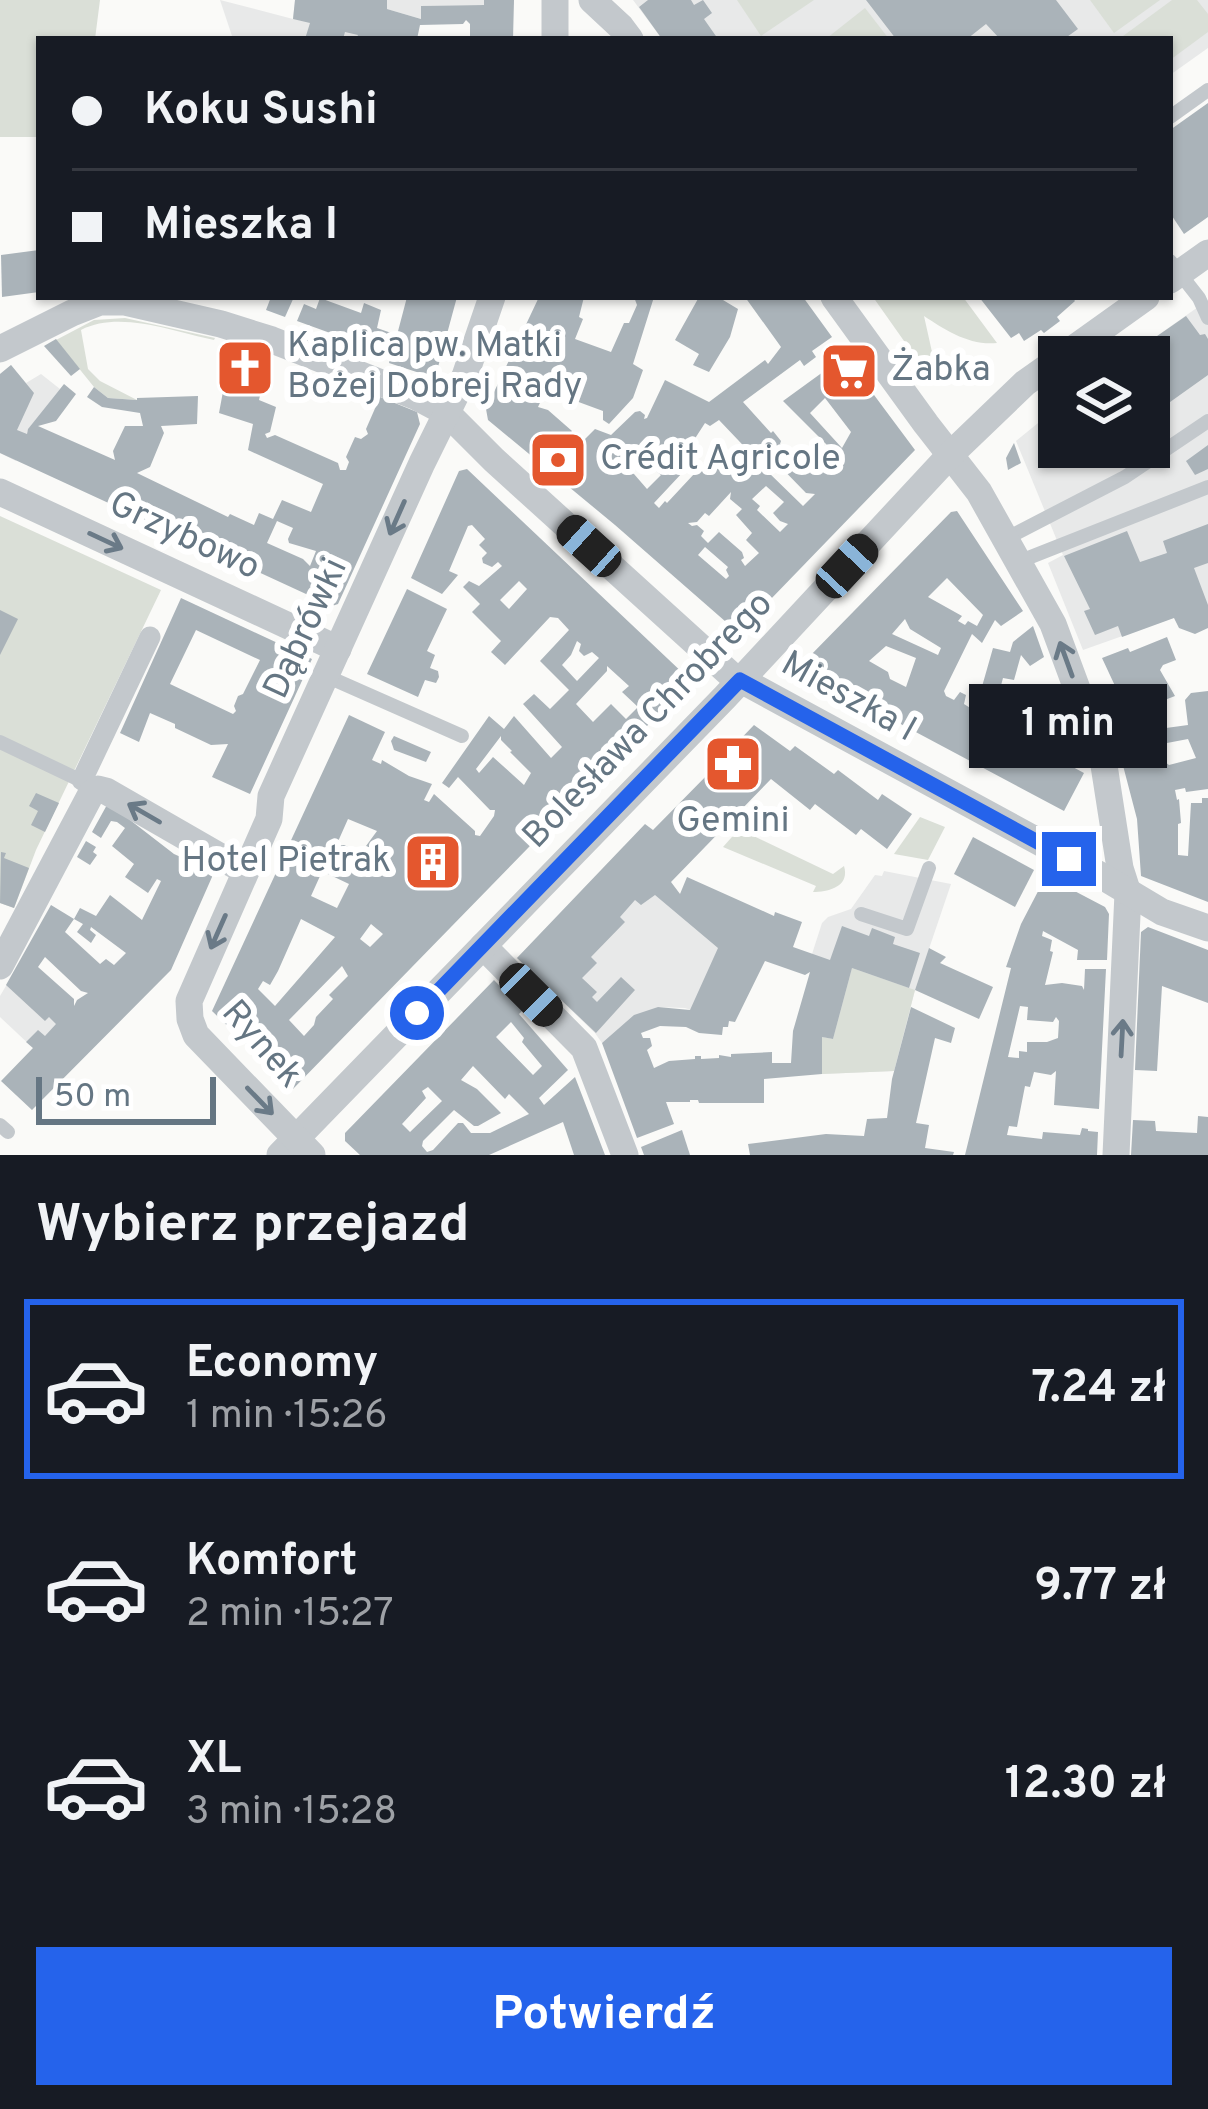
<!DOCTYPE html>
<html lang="pl">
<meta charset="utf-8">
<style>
:root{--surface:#171b24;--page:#242831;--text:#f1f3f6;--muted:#9ea1a6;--line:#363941;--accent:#2563eb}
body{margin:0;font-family:Overpass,sans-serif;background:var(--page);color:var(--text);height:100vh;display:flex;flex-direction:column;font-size:45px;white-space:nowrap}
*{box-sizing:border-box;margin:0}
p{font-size:39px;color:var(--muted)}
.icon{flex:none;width:66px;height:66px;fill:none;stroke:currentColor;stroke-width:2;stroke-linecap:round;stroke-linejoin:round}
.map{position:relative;height:1155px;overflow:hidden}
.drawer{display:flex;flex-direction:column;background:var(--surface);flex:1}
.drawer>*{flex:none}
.banner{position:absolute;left:36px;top:36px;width:1137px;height:264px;border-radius:0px;box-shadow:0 3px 9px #0004;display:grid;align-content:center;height:264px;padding:0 36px;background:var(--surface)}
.fabs{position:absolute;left:1038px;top:336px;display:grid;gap:24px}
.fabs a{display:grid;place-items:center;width:132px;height:132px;border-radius:0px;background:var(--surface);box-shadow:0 3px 9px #0004;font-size:60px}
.scale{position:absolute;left:36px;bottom:30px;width:180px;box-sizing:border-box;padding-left:12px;border:6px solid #657683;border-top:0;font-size:33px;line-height:42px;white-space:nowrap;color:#657683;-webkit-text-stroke:9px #fff;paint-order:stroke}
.end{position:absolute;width:54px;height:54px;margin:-27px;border:15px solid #2563eb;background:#fff;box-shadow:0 0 0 6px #fff}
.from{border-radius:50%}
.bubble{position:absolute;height:84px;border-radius:0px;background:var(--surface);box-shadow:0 3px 9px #0004;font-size:39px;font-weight:700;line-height:84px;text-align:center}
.car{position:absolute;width:36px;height:72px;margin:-36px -18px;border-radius:15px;box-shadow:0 0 9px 3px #0007;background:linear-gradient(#222 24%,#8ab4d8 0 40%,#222 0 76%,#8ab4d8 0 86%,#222 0)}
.banner b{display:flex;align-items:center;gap:42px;height:114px;font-size:45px}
.banner b+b{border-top:3px solid var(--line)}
.banner i{width:30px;height:30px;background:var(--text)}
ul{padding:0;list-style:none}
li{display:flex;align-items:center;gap:36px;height:180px;margin:0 24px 18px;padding:0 12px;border:6px solid transparent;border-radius:0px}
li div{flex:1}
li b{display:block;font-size:45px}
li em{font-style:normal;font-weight:700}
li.on{border-color:var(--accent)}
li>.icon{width:108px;height:108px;stroke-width:1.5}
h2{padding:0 36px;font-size:54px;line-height:144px}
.action{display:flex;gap:24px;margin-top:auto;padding:24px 36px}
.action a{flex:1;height:138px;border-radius:0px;background:var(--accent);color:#fff;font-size:48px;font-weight:700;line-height:138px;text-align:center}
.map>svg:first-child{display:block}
.built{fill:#e8e9e9}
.green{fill:#dadfd7}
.building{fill:#aab3b9;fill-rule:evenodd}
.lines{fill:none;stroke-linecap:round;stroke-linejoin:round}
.service{stroke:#c3c8cc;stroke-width:14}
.pedestrian{stroke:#c3c8cc;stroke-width:21}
.minor{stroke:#c3c8cc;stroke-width:27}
.oneway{stroke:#6a7a87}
.route{stroke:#2563eb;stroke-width:15}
.labels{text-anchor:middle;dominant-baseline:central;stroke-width:12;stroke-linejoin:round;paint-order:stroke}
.poi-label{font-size:36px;fill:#657683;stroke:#fff;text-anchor:start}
.street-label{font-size:36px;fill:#657683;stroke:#fff}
</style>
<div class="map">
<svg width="1208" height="1155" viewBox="0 0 1208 1155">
<rect width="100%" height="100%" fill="#fafaf8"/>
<g class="built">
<polygon points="220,0 293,19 295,0 514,0 514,5 422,6 421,19 387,9 377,39 233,39"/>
<polygon points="633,0 1208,0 1208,48 1170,75 1170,39 662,39"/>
<polygon points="1208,300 1208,613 1190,612 1083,650 1048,563 1063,555 1016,441 1059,406 1059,447 1149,447 1149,357 1127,357"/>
<polygon points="11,365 26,383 41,374 60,389 29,428 16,461 0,453 0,374"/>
<polygon points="624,846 659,867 680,894 741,928 708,1016 685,1008 658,1007 602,1043 595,1033 517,958"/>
<polygon points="884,871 951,884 915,990 894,1071 822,1074 822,1037 833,1039 812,954 822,923 828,917 851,909 875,875 882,876"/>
<polygon points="16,969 95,1045 64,1077 0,1017 0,996"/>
</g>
<g class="green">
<polygon points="0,0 100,0 95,39 39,39 39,137 0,137"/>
<polygon points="737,0 814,0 761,36"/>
<polygon points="1090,0 1160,0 1114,33"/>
<polygon points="1172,0 1197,0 1208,14 1208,32 1170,60 1170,39 1119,39"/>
<polygon points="865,8 889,39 828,39 827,38"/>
<path d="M873,297H963L997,343C970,346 945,330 924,316L932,352L931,359L943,375L939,377L928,375Z"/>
<path d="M125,318L215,338L214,340C174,332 120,310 81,330L88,369L100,381L137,400L108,398L94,387L56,340L94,320Z"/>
<polygon points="0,516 161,590 36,850 14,908 0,903"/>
<polygon points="920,817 945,827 928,860 894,854"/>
<path d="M739,829L833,874L844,866C850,886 830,892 813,892L816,886L723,847Z"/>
<polygon points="852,968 915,990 894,1071 822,1074 822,1037 833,1039"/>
</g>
<g class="building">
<polygon points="295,0 387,0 387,9 421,19 421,6 484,5 484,0 514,0 513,39 470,39 470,24 466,20 463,24 420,25 417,39 356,39 358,35 345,32 343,39 305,39 310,23 293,19"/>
<polygon points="648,0 691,0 694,5 703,0 712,13 704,19 718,39 662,39 639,7"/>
<polygon points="866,0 1056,0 1078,29 1064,39 1000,39 986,24 967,39 896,39"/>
<polygon points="1208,103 1208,217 1184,234 1170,213 1170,130"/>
<polygon points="39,250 39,292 2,297 1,255"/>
<polygon points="271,297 294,297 285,317 266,310"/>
<polygon points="407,297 457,297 435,378 389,363 391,355 297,321 304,304 316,309 320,298 361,313 364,303 381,310 377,328 397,335"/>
<path d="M539,297H584L579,317L583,319L575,339L611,352L624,323H629L637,305L634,297H654L633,364L643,370L633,398L609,424L603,420V411L546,390L538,407L548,410L572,431L563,444H580L595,429L611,435L635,412L640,411L645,415L644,419L647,418L665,380L709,402L765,360L768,364L781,347L745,297H803L832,337L812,351L816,357L804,366L800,360L743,402L771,433L773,431L781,441L780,444L804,468L828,446L783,401L845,356L915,450L742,629H734L615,525L488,420L486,409ZM825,398L851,432L842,448L810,413ZM719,420L758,461L767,453L806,493L815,494L803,506L767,471L755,463L749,468L733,454L719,470L708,459L667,503L665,501L659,508L654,503L683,472L672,462L694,440L705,423L710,426ZM654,444L666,448L650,466L661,475L647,489L634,474L628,471ZM766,486L784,502L773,513L780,521L788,524L780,532L757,510L760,506L752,499ZM731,492L730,499L742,509L736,515L752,533L746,540L759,553L745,566L741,560L744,558L742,552L719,532L708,543L701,536L704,531L697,525L692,526L688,523L697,522L705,513L709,516ZM705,547L728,567L726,570L729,576L726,579L698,555Z"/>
<polygon points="699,297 724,297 723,300 738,309 730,337 709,372 693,365 699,354 675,340"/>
<polygon points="979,297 1072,297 1075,301 1057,317 1060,321 1044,333 1041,330 1024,341 1019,333 1011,338"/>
<polygon points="1186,316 1200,335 1205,334 1208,339 1208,375 1149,417 1149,357 1127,357"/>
<polygon points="56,339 80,369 71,376 44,346"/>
<path d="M232,343L269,355L259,400L276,407L270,432L265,434L267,438L275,435L338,463L340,470H346L349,462L346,457L355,437L361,439L368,434L366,429L380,397L417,412L420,424L338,604L332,606L0,453V374L11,365L34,393L17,430L27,434L28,429L64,384L76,394L56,421L38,426L115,460L113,451L125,426H143L140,413L102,407L87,397L94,387L108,398L137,400V398L198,396L197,424L161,426L164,433L150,467L137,473L228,517L230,514L254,525L259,513L273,519L282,500L311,512L323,484L248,450L253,424L219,413ZM277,521L293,528L288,539L289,543L316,551L310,566L303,559L267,543Z"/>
<polygon points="1059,406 1059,436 1044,416"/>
<polygon points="1014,443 1021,463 1008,470 1006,458"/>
<polygon points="1208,445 1208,469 1195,475 1186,461"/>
<polygon points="1066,447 1106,447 1077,467"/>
<path d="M467,469L686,676L687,685L293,1089L212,1011L349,715L385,732L372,760L381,764L382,760L409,776L432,784L424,800L429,802L434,794L475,831V835L480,836L494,816L495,810H490L458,777L449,788L442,783L489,716L504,729L514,716L551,758L562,747L523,704L534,694L550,709L569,690L540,661L569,630L558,618L550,617L505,665L491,652L501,641L472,612L480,604L463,587L469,581L479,586L502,566L498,562L492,567L483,563L482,558L487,553L479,545L485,539L472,525L468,526L449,571L458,575L442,594L411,578L459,471ZM519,581L527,589L509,609L500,600ZM577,641L581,644L579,651L584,656L592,652L599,658L577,681L562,665L571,655ZM607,666L629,686L622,692L638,707L626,719L611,704L593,722L576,704L607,671ZM501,736V740L512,751L510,752L531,773L524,785L493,757L479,773L476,769ZM348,819L377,831L366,846L370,848L365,855L344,845L336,846ZM325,865L328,874L349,884L337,908L311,896ZM301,919L335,937L275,1006L258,989L263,981L270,985L278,971ZM371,924L383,934L370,947L360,939ZM342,966L348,976L329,995L333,999L316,1017L314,1025L304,1036L289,1020Z"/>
<path d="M957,511L1023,611L1001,626L995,620L982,643L972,634L944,691L946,696L954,700L960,692L966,695L964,704L975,711L993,648L1010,652L1013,642L1033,626L1044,657L1030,666L1021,655L1014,680L1003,678L991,723L1084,773L1064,811L805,673V661L951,512ZM947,578L983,615L977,626L968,621L965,625L958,621L962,616L928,597ZM905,619L910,629L941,648L938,655L892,634ZM886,646L916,658L906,687L890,679L888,672L869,661Z"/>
<polygon points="1208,524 1208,563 1194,568 1208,605 1208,628 1195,634 1179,628 1174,618 1122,637 1118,626 1095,635 1084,611 1090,609 1064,556 1127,531 1140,562 1167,553 1163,541"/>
<polygon points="407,589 447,609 427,651 435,655 430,668 438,671 439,677 436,683 425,680 418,697 367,674"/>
<path d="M181,598L312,659L250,794L212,777L228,744L211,745L175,728V724L150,713L139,742L120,733ZM196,630L260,660L243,694L238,696L234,706L236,711L233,714L170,684Z"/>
<polygon points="0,610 18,619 0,655"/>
<polygon points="1167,637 1176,660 1163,665 1160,670 1175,696 1124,716 1119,704 1123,703 1102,658 1128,648 1130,652"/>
<path d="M1208,691V789L1186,792L1185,788L1175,790L1177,800L1179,799L1181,823L1178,824V855L1188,856L1191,803H1202V798H1208V902L1141,876L1137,819L1115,735L1188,725L1185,700L1191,693ZM1162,739L1167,743L1188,739L1196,758L1169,765L1165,762L1159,743Z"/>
<path d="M754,725L790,751L795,746L834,774L838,770L878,800L882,794L912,814L887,849L861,829L856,835L815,804L810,810L771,779L671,882L680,894L687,877L774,916L775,912L802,922L793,947L830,960L842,926L869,936L872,928L895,937L893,944L920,953L909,988L852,968L833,1039L822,1037V1074L764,1079V1103H699L698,1100H690V1102H666L674,1124L637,1138L602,1043L634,1015L658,1007L690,1010L718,948L655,895L641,905L635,900L620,917L625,922L591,957L597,963L582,978L597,992L592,997L597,1002L621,977L635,990L596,1033L517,958L645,824L653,830L714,768L708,762L723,747L728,752ZM765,961L805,975L810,972L793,1031L791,1063H772V1052L731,1054V1057L719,1055V1058L701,1059V1056H695V1059L669,1061L654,1068L647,1050L652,1046L650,1038H643L641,1033L660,1026L686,1027L699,1033L722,1035L723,1027H728L729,1021L735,1022Z"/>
<polygon points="394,736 431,752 426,762 394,750 391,741"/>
<polygon points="36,793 59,803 45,832 31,825 38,811 29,806"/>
<path d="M108,803L174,854L210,870L212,877L171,970L32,1110L1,1081L33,1048L26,1042L38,1030L45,1036L56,1024L49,1017L45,1021L6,985L51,905L74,919L65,932L100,964L106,959L114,965L126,953L91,927L90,930L96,935L91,943L77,932L83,924L74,919L80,908L96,916L110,895L142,920L161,881L157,879L148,893L125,877L134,864L112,846L125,828L117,822L111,821L101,838L92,832ZM45,957L81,991L88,993L77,1000L74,1006V999L38,967Z"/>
<polygon points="973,837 1034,870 1015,907 954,874"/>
<polygon points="86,841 96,847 93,852 97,855 90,865 77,857"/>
<polygon points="1,852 6,853 4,858 29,868 14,908 0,903"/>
<path d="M1046,876L1105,907L1109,914L1107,960H1077L1078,950L1043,931L1042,936L1052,940L1050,951L1053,952L1045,985L1062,983L1082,986L1084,990L1085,969H1106L1099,1109L1054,1105L1056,1071L1051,1075L1034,1072L1030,1087L1025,1086L1017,1127L1009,1126L1007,1135L1042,1139L1043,1132L1080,1135L1082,1128L1088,1129V1131L1098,1132L1097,1155H965L1011,968L1006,967L1021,924ZM1020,1006L1028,1007L1027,1020L1053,1022L1056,1017L1059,1021L1058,1038L1047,1042H1027V1052L1019,1051V1058L1008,1057Z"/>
<polygon points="1148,927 1208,950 1208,1003 1162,986 1157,1071 1135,1070 1141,932"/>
<polygon points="929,948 946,957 940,963 993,987 979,1019 915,990"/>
<path d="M494,980L523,1010L519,1014L568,1070L539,1098L544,1105L575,1077L605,1155H574L563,1122L489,1155H360L345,1141V1133ZM511,1022L524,1038L522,1042L542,1066L533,1075L496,1037ZM473,1066L505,1099L509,1094L529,1114L490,1133H471L463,1123H458L433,1150L427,1152L422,1146L423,1141L454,1110L474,1126H478L501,1113L477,1089L461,1080ZM428,1087L442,1101L410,1132L402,1124L426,1098L422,1091Z"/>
<polygon points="911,1007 955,1028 951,1043 935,1038 916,1123 929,1125 925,1148 954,1152 953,1155 750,1155 748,1144 826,1134 864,1136 867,1119 887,1118 892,1079"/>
<polygon points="1198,1116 1208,1117 1208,1155 1131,1155 1133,1120 1155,1121 1156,1131 1197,1133"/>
<polygon points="682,1130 690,1155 644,1155 641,1147"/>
</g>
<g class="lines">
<g class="service">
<polyline points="1170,117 1208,90"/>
<polyline points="1170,261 1199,298 1208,318"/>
<polyline points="1005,539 1125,477 1208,421"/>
<polyline points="1018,562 1208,487"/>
<polyline points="326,676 462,736"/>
<polyline points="0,742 88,784"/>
<polyline points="861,914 907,929 929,868"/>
<polyline points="0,1125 8,1132"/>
</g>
<polyline class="pedestrian" points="82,780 150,637"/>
<g class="minor">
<polyline points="592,0 621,27 630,39"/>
<polyline points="555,39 555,0"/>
<polyline points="1170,280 1208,253"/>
<polyline points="834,297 926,424 979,492 1053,624 1103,759 1120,868 1128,893 1116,1155"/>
<polyline points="0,349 72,313 100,302 125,302 221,324 272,340 417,397 447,413 494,460 730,674 1100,875 1162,912 1208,928"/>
<polyline points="1062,357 1146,297"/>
<polyline points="0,492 338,649"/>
<polyline points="483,946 584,1048 625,1155"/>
<polyline points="0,966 91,794 98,789 106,791 245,871"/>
<polyline points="280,1155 725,697 951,454 1025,383 1059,359"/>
<polyline points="312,1155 196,1035 190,1019 189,1001 269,819 271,796 422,463 465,376 492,297"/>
</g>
</g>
<defs><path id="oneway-shaft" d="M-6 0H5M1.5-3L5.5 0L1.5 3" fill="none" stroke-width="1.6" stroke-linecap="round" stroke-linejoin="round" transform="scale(3)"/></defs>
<g class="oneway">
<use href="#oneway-shaft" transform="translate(397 518) rotate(114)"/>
<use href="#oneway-shaft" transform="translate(106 541) rotate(25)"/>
<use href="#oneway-shaft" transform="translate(1066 659) rotate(-110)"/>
<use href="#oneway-shaft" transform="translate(144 813) rotate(-150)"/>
<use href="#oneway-shaft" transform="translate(218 932) rotate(114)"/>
<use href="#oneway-shaft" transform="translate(1122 1038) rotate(-87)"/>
<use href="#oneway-shaft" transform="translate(260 1101) rotate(46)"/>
</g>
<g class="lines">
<polyline class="route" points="417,1013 740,680 1069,859"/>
</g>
<defs>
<symbol id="church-square" viewBox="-11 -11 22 22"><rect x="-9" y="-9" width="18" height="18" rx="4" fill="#e4572e" stroke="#fff"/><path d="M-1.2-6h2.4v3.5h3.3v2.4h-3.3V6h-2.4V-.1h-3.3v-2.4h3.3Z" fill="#fff"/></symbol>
<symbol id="supermarket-square" viewBox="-11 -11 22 22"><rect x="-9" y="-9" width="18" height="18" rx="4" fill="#e4572e" stroke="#fff"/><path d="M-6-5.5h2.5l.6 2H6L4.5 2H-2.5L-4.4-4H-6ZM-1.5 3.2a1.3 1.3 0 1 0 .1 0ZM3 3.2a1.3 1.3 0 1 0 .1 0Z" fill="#fff"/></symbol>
<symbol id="bank-square" viewBox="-11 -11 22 22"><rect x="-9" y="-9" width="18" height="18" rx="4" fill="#e4572e" stroke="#fff"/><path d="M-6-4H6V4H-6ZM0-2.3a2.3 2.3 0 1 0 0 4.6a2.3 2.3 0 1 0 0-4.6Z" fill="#fff"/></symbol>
<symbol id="pharmacy-square" viewBox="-11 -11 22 22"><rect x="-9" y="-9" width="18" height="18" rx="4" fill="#e4572e" stroke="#fff"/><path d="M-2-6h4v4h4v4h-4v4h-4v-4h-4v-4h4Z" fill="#fff"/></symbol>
<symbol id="building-square" viewBox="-11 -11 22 22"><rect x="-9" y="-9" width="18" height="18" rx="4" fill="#e4572e" stroke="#fff"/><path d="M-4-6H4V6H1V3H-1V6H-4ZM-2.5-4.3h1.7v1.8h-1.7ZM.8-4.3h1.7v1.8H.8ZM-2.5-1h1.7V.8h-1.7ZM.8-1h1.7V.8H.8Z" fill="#fff"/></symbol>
</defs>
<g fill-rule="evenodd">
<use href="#church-square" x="212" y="335" width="66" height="66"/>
<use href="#supermarket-square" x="816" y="338" width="66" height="66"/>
<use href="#bank-square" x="525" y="427" width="66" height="66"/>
<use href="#pharmacy-square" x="700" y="731" width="66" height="66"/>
<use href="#building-square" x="400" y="829" width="66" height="66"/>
</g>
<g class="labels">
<g class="poi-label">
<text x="287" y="347">Kaplica pw. Matki<tspan x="287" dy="41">Bożej Dobrej Rady</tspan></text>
<text x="891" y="371">Żabka</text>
<text x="600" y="460">Crédit Agricole</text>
<text x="733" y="822" text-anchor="middle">Gemini</text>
<text x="391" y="862" text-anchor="end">Hotel Pietrak</text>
</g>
<g class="street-label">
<text transform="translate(184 537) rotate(25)">Grzybowo</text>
<text transform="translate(307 629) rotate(-65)">Dąbrówki</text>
<text transform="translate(848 698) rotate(29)">Mieszka I</text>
<text transform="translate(649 721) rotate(-46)">Bolesława Chrobrego</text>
<text transform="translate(261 1045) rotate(49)">Rynek</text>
</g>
</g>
</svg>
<div class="fabs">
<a><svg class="icon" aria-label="layers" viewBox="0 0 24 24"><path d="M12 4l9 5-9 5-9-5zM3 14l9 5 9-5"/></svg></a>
</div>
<div class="scale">50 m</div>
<i class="end from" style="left:417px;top:1013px"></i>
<i class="end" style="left:1069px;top:859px"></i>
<div class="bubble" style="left:969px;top:684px;width:198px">1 min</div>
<i class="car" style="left:589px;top:546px;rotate:312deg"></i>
<i class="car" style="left:847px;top:566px;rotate:43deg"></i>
<i class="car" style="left:531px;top:995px;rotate:135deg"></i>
<div class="banner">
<b><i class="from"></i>Koku Sushi</b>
<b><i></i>Mieszka I</b>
</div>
</div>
<section class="drawer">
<h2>Wybierz przejazd</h2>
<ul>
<li class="on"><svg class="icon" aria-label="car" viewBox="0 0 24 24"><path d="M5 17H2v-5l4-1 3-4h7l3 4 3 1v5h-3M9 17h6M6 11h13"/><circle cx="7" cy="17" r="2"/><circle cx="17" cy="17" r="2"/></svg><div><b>Economy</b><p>1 min · 15:26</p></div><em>7.24 zł</em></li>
<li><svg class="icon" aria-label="car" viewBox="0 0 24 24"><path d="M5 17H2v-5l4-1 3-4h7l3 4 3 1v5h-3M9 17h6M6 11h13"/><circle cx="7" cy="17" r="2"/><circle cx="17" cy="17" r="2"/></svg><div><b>Komfort</b><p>2 min · 15:27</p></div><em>9.77 zł</em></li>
<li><svg class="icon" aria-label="car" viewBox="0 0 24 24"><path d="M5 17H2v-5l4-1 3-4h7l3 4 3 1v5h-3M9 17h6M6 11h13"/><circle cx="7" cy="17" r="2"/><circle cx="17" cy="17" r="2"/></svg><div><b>XL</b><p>3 min · 15:28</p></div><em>12.30 zł</em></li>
</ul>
<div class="action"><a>Potwierdź</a></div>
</section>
